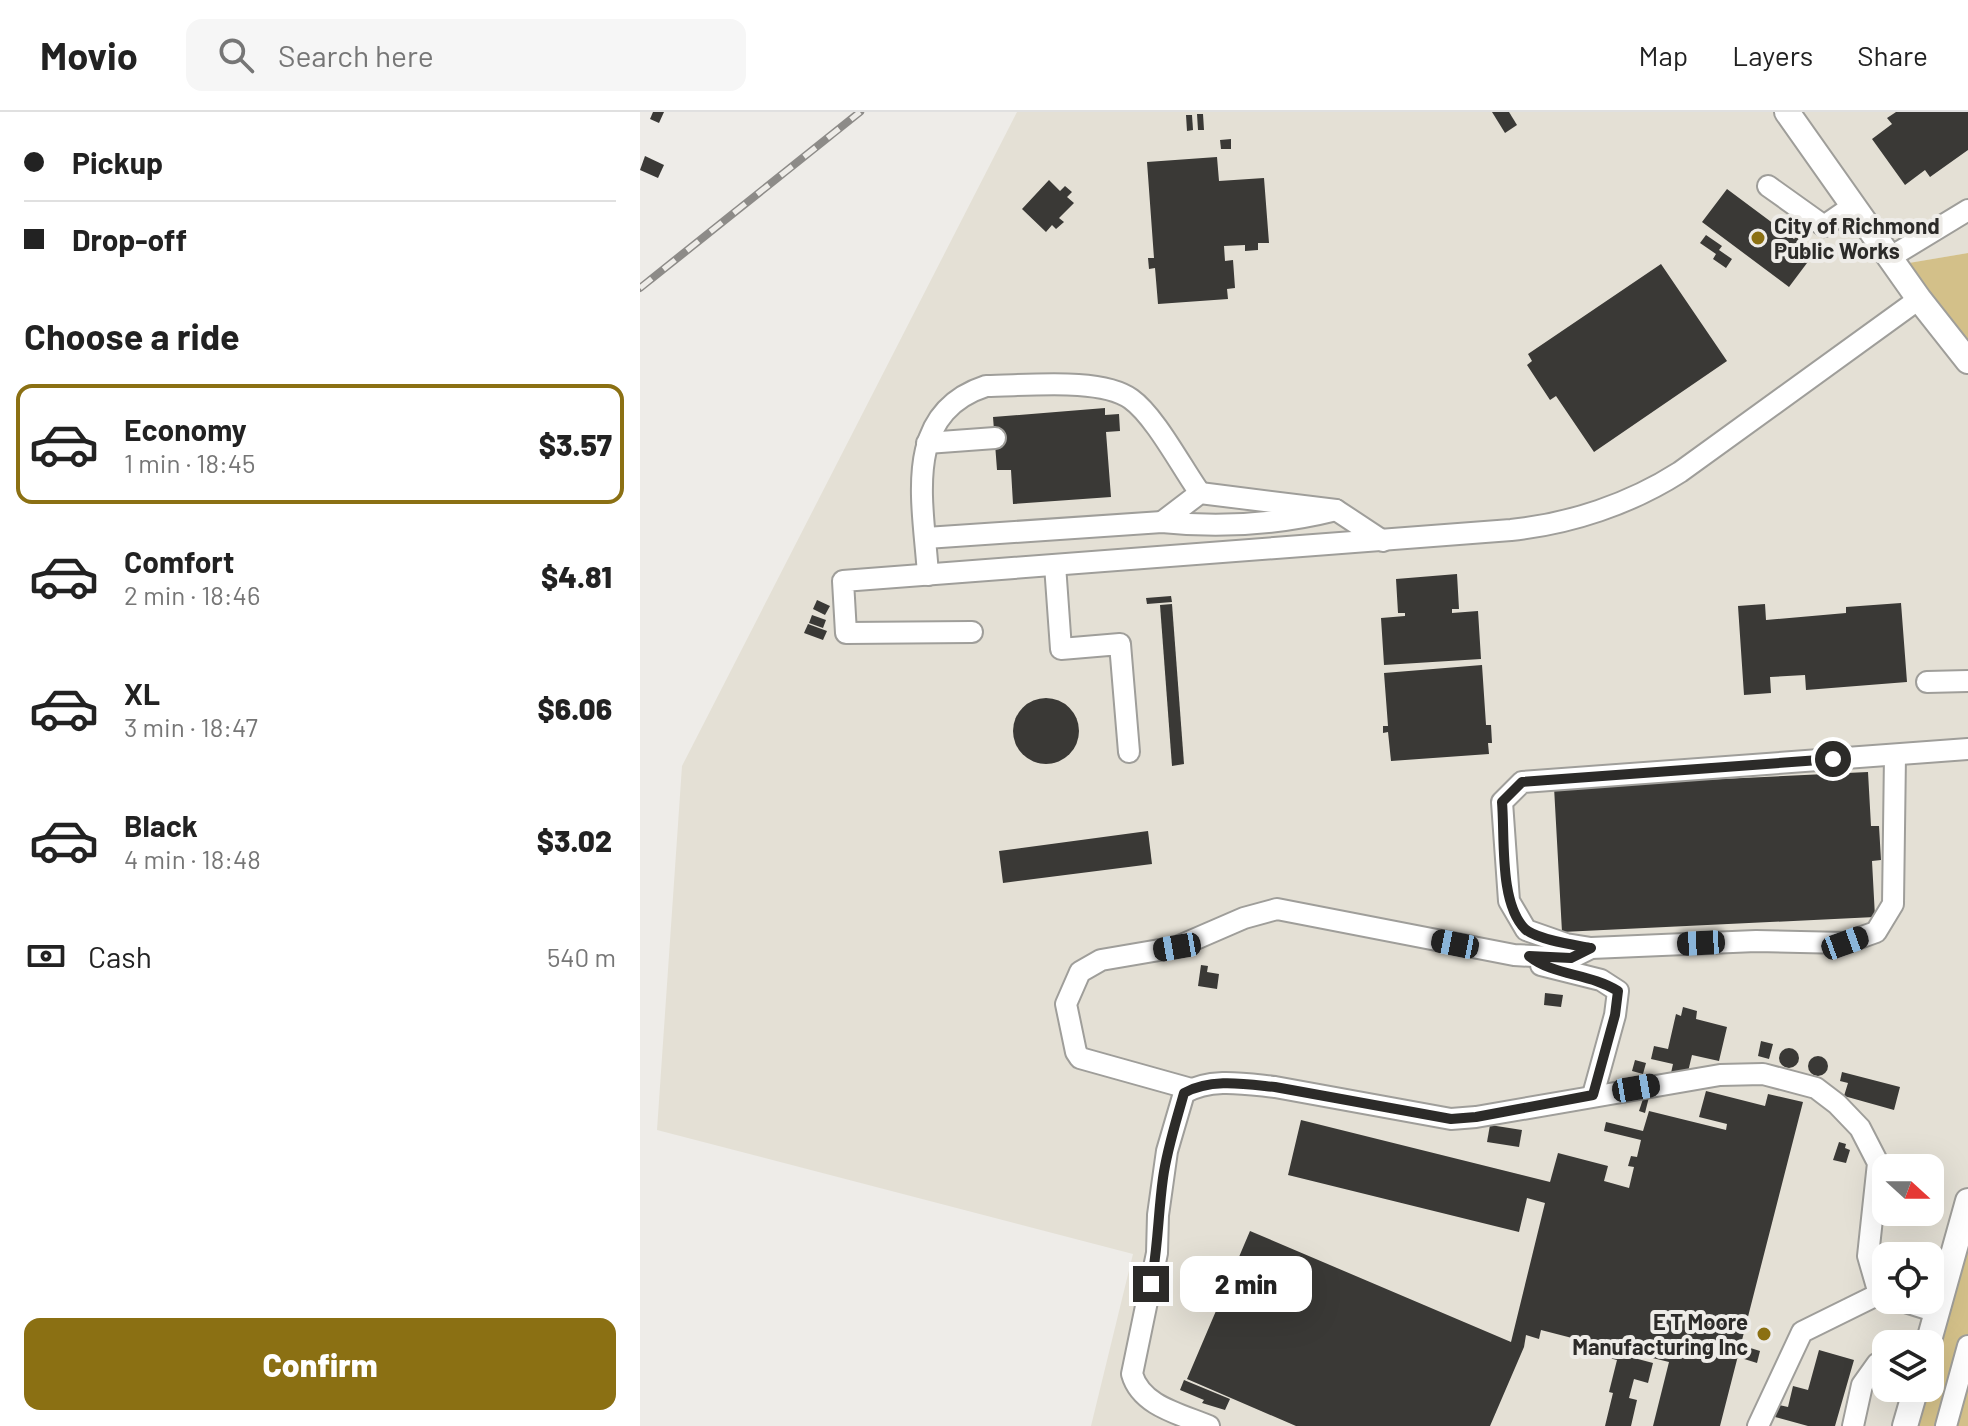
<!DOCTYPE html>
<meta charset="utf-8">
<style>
:root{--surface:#fff;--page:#f6f6f6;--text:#222;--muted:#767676;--line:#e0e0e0;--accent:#8b7013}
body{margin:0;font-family:Barlow,sans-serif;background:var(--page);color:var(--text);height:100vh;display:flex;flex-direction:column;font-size:30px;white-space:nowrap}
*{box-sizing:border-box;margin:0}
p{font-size:26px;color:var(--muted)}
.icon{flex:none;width:44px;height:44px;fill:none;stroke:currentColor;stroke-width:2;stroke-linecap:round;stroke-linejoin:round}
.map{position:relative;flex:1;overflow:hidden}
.panel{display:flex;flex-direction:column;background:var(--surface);width:640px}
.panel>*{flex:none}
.guide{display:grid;align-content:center;height:176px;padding:0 24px;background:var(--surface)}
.needle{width:52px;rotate:111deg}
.fabs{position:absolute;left:1232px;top:1042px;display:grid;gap:16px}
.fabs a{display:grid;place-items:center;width:72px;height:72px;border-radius:16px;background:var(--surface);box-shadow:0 8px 32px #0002;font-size:40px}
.end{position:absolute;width:36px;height:36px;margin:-18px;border:10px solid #2c2b29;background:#fff;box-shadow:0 0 0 4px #fff}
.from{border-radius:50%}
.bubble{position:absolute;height:56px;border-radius:16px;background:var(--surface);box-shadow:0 8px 32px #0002;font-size:26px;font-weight:800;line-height:56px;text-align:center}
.car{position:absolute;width:24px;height:48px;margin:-24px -12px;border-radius:10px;box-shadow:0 0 6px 2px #0007;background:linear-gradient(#222 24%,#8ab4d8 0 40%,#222 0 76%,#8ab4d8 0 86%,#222 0)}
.guide b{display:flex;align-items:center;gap:28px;height:76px;font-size:30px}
.guide b+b{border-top:2px solid var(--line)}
.guide i{width:20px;height:20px;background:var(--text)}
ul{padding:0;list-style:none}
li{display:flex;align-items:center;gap:24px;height:120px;margin:0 16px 12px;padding:0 8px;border:4px solid transparent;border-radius:16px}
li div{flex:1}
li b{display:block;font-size:30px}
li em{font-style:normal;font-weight:800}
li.current{border-color:var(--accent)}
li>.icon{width:72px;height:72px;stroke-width:1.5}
h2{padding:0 24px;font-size:36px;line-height:96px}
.pay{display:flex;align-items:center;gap:20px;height:88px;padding:0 24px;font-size:30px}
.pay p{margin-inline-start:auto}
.cta{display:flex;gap:16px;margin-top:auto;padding:16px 24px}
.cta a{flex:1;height:92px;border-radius:16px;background:var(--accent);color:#fff;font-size:32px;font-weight:800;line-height:92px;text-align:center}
header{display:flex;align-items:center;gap:48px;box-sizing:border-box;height:112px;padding:0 40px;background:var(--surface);border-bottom:2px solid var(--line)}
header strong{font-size:38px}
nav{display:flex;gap:44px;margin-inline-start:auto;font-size:28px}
.search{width:560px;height:72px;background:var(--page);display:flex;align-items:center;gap:20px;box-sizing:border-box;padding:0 28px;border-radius:16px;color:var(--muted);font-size:30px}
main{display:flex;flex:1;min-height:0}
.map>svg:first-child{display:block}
.built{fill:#e4e0d5;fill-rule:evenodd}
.green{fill:#d3c089}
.building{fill:#3a3936}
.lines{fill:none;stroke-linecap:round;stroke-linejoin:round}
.minor-casing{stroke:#9f9e9a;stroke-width:24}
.major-casing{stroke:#9f9e9a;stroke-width:28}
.minor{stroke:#fff;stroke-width:20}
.major{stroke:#fff;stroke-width:24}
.rail-casing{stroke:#8d8b88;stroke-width:8}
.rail{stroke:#eeece8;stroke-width:5;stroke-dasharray:15;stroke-linecap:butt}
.route{stroke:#2c2b29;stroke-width:10}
.poi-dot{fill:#8b7013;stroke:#eeece8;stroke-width:3}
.labels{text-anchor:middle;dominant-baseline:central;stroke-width:8;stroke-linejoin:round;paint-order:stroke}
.poi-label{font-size:22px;font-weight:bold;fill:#2c2b29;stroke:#eeece8;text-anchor:start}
</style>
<header>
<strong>Movio</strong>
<div class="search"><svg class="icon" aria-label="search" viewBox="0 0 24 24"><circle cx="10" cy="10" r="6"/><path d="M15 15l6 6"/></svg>Search here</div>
<nav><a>Map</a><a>Layers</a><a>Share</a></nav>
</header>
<main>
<section class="panel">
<div class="guide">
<b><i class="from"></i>Pickup</b>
<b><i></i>Drop-off</b>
</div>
<h2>Choose a ride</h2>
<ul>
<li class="current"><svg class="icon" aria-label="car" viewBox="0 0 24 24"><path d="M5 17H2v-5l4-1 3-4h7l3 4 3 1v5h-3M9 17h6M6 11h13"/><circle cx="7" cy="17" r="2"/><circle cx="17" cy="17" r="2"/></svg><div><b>Economy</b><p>1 min · 18:45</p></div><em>$3.57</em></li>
<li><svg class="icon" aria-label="car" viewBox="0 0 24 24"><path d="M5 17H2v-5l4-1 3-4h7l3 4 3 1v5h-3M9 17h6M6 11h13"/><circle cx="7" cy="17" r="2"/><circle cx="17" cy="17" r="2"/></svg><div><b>Comfort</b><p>2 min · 18:46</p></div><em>$4.81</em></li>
<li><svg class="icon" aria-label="car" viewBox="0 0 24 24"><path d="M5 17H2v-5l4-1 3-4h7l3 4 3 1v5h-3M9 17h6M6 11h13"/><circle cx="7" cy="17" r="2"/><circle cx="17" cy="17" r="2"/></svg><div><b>XL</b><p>3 min · 18:47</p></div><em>$6.06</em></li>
<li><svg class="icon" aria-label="car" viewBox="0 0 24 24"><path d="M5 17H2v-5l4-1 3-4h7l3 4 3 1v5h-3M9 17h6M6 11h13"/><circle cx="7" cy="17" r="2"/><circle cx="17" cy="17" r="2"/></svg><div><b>Black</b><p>4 min · 18:48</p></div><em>$3.02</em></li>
</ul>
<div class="pay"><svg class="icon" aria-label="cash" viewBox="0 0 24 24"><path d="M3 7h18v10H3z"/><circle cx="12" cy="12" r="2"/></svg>Cash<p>540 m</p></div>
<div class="cta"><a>Confirm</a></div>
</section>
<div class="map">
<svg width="1328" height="1314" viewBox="0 0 1328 1314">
<rect width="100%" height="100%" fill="#eeece8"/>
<path class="built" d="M377,0H1328V141L1258,153L1328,255V1121L1290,1260V1232H1246V1276H1285L1275,1314H451L493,1142L17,1018L42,654ZM1246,1056H1290V1100H1246ZM1246,1144H1290V1188H1246Z"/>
<g class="green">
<polygon points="1328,141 1328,255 1257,153"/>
<polygon points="1328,1121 1328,1314 1275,1314 1285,1276 1290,1276 1290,1260"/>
</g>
<g class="building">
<polygon points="13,0 24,0 19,11 10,7"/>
<polygon points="852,0 869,0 877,13 865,21"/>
<polygon points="1256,0 1328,0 1328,38 1290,65 1285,58 1265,73 1232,27 1252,12 1247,6"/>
<polygon points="557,2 563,2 564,18 558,18"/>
<polygon points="546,3 552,3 553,18 547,19"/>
<polygon points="591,27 591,37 581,37 580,28"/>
<polygon points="5,44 24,53 18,66 0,58"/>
<polygon points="577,45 579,69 624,66 629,131 618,131 618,138 605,139 605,133 584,134 585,149 593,148 595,176 587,177 588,187 518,192 515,156 509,157 508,146 514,146 507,50"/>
<polygon points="409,68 420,79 425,74 432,80 427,85 434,91 419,106 424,110 416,117 412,113 406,120 382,97"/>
<polygon points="1087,77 1154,127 1156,125 1167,133 1164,137 1173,143 1149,175 1062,110"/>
<polygon points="1066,123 1082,134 1079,138 1092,147 1086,156 1073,147 1076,142 1060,131"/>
<polygon points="1021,152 1087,249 954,340 916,284 910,288 887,253 892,249 888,242"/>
<polygon points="465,296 465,303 479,302 480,319 466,320 471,385 373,392 371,358 357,358 353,305"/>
<polygon points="817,462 819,497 812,497 812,501 838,499 841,547 744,553 741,506 765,504 765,501 758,501 756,467"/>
<polygon points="531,484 532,490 507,492 506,486"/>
<polygon points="177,488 190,494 185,503 173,497"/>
<polygon points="1261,491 1267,570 1166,578 1165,563 1130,565 1131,581 1104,583 1098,494 1125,492 1126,508 1206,501 1206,495"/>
<polygon points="532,492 544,652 532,654 520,493"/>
<polygon points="172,503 186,508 183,516 169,511"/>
<polygon points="168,512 187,519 183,528 164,521"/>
<polygon points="842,553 846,613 851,613 852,631 848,631 849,642 751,649 748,620 743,621 743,614 748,614 744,561"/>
<circle cx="406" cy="619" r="33"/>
<polygon points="1228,660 1231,714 1239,714 1241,748 1232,749 1235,805 922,820 914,675"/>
<polygon points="508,719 512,752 363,771 359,739"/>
<polygon points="561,853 568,854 567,860 579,862 577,877 558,874"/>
<polygon points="905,881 923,883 921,895 904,893"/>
<polygon points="1043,895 1057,899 1056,907 1087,915 1079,949 1052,943 1047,964 1031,961 1033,952 1011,947 1014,934 1028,937 1036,902 1041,904"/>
<polygon points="1121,929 1133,932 1129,947 1118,944"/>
<circle cx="1149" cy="946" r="10"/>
<circle cx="1178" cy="954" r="10"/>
<polygon points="995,948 1006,951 1003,962 992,959"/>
<polygon points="1202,960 1260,975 1254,998 1204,984 1208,971 1200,969"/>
<polygon points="1066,979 1125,994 1128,982 1163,990 1080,1314 1013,1314 1029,1250 980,1238 979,1242 1013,1251 1008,1271 994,1267 989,1286 997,1288 991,1314 965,1314 973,1281 969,1280 977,1248 965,1245 967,1235 901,1218 899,1227 886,1223 884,1235 850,1314 656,1314 547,1267 610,1119 871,1230 905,1091 887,1086 879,1120 648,1063 661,1008 910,1070 918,1041 968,1054 964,1069 989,1076 994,1055 988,1054 991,1044 997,1045 1001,1028 964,1019 966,1010 1003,1019 1009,999 1086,1018 1087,1012 1059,1005"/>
<polygon points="1004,984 1009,985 1005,1001 999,999"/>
<polygon points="850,1013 882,1018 879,1035 847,1030"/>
<polygon points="1199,1030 1206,1032 1205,1036 1210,1038 1206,1051 1193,1048"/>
<polygon points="1104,1234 1120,1239 1117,1251 1101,1246"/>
<polygon points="1179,1238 1214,1248 1195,1314 1168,1314 1135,1305 1139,1293 1148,1295 1153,1274 1168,1278"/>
<polygon points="544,1268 590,1287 585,1298 562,1291 564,1288 540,1278"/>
</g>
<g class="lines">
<defs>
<g id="minor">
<polyline points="1128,74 1184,114 1213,94"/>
<polyline points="1249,146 1328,98"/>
<polyline points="287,331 355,326"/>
<polyline points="522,410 560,381 696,398 743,429"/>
<path d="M286,426L522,410C579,416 640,412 696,398"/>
<polyline points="415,453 421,537 480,532 489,640"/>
<path d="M288,463C284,394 260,302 346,274C384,274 461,265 491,287C515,304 542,356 560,381"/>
<path d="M332,520L206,521L203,469L871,418C930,412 990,392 1040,360L1279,187"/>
<polyline points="1287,570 1328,569"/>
<polyline points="951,836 926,832 886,818 869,789 862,690 882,670 1328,637"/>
<polyline points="901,853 961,868 978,879 975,903 953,983"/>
<polyline points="551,977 440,946 436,940 426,892 440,860 461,848 537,835 604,806 637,797 874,843 931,846 951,836 1116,829 1205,831 1236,820 1253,792 1255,643"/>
<polyline points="1259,1188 1297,1200"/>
<path d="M569,1314C540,1302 501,1294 492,1262L517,1141L518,1103L527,1039L544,981C571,965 606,972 635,975L811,1007L836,1005L1080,963L1123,962L1176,976L1197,992L1220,1016L1238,1051L1228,1144L1239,1182"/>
<polyline points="1118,1314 1162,1220 1239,1182 1246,1184"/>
<polyline points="1213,1314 1222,1273 1237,1252 1246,1251"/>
<polyline points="1306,1314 1328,1234"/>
</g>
<g id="major">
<polyline points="1147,0 1279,187 1328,249"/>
<polyline points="1288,1232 1328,1089"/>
<polyline points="1265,1314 1276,1276"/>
</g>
</defs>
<use href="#minor" class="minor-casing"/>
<use href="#major" class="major-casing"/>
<use href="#minor" class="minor"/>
<use href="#major" class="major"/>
<defs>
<polyline id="rail" points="0,176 220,0"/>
</defs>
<use href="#rail" class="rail-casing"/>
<use href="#rail" class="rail"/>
</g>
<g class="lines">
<path class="route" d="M511,1172C518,1137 518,1102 523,1066C527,1037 536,1010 544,981C571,966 605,972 635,975L811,1007L836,1005L953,983L975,903L978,879C949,861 914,864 889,844L931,846L951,836C935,833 897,828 885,817C859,791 865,725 862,690L882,670L1193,647"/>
</g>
<g class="poi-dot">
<circle cx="1118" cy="126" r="8"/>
<circle cx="1124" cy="1222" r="8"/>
</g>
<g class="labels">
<g class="poi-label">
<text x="1134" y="113">City of Richmond<tspan x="1134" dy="25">Public Works</tspan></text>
<text x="1108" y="1209" text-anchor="end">E T Moore<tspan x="1108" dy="25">Manufacturing Inc</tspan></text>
</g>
</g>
</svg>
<div class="fabs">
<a><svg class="needle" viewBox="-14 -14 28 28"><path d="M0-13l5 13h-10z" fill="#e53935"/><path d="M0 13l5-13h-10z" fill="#767676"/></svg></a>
<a><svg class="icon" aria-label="locate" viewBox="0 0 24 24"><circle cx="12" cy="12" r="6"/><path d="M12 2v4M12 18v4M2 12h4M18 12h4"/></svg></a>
<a><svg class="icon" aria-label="layers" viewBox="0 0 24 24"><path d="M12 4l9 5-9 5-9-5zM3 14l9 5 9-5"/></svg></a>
</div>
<i class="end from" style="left:1193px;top:647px"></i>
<i class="end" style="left:511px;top:1172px"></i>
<div class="bubble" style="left:540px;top:1144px;width:132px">2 min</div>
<i class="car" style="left:1061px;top:831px;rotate:267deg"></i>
<i class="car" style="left:1205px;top:831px;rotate:70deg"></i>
<i class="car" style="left:815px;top:832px;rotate:281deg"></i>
<i class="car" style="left:537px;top:835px;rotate:260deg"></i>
<i class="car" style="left:996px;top:976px;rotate:80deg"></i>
</div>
</main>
